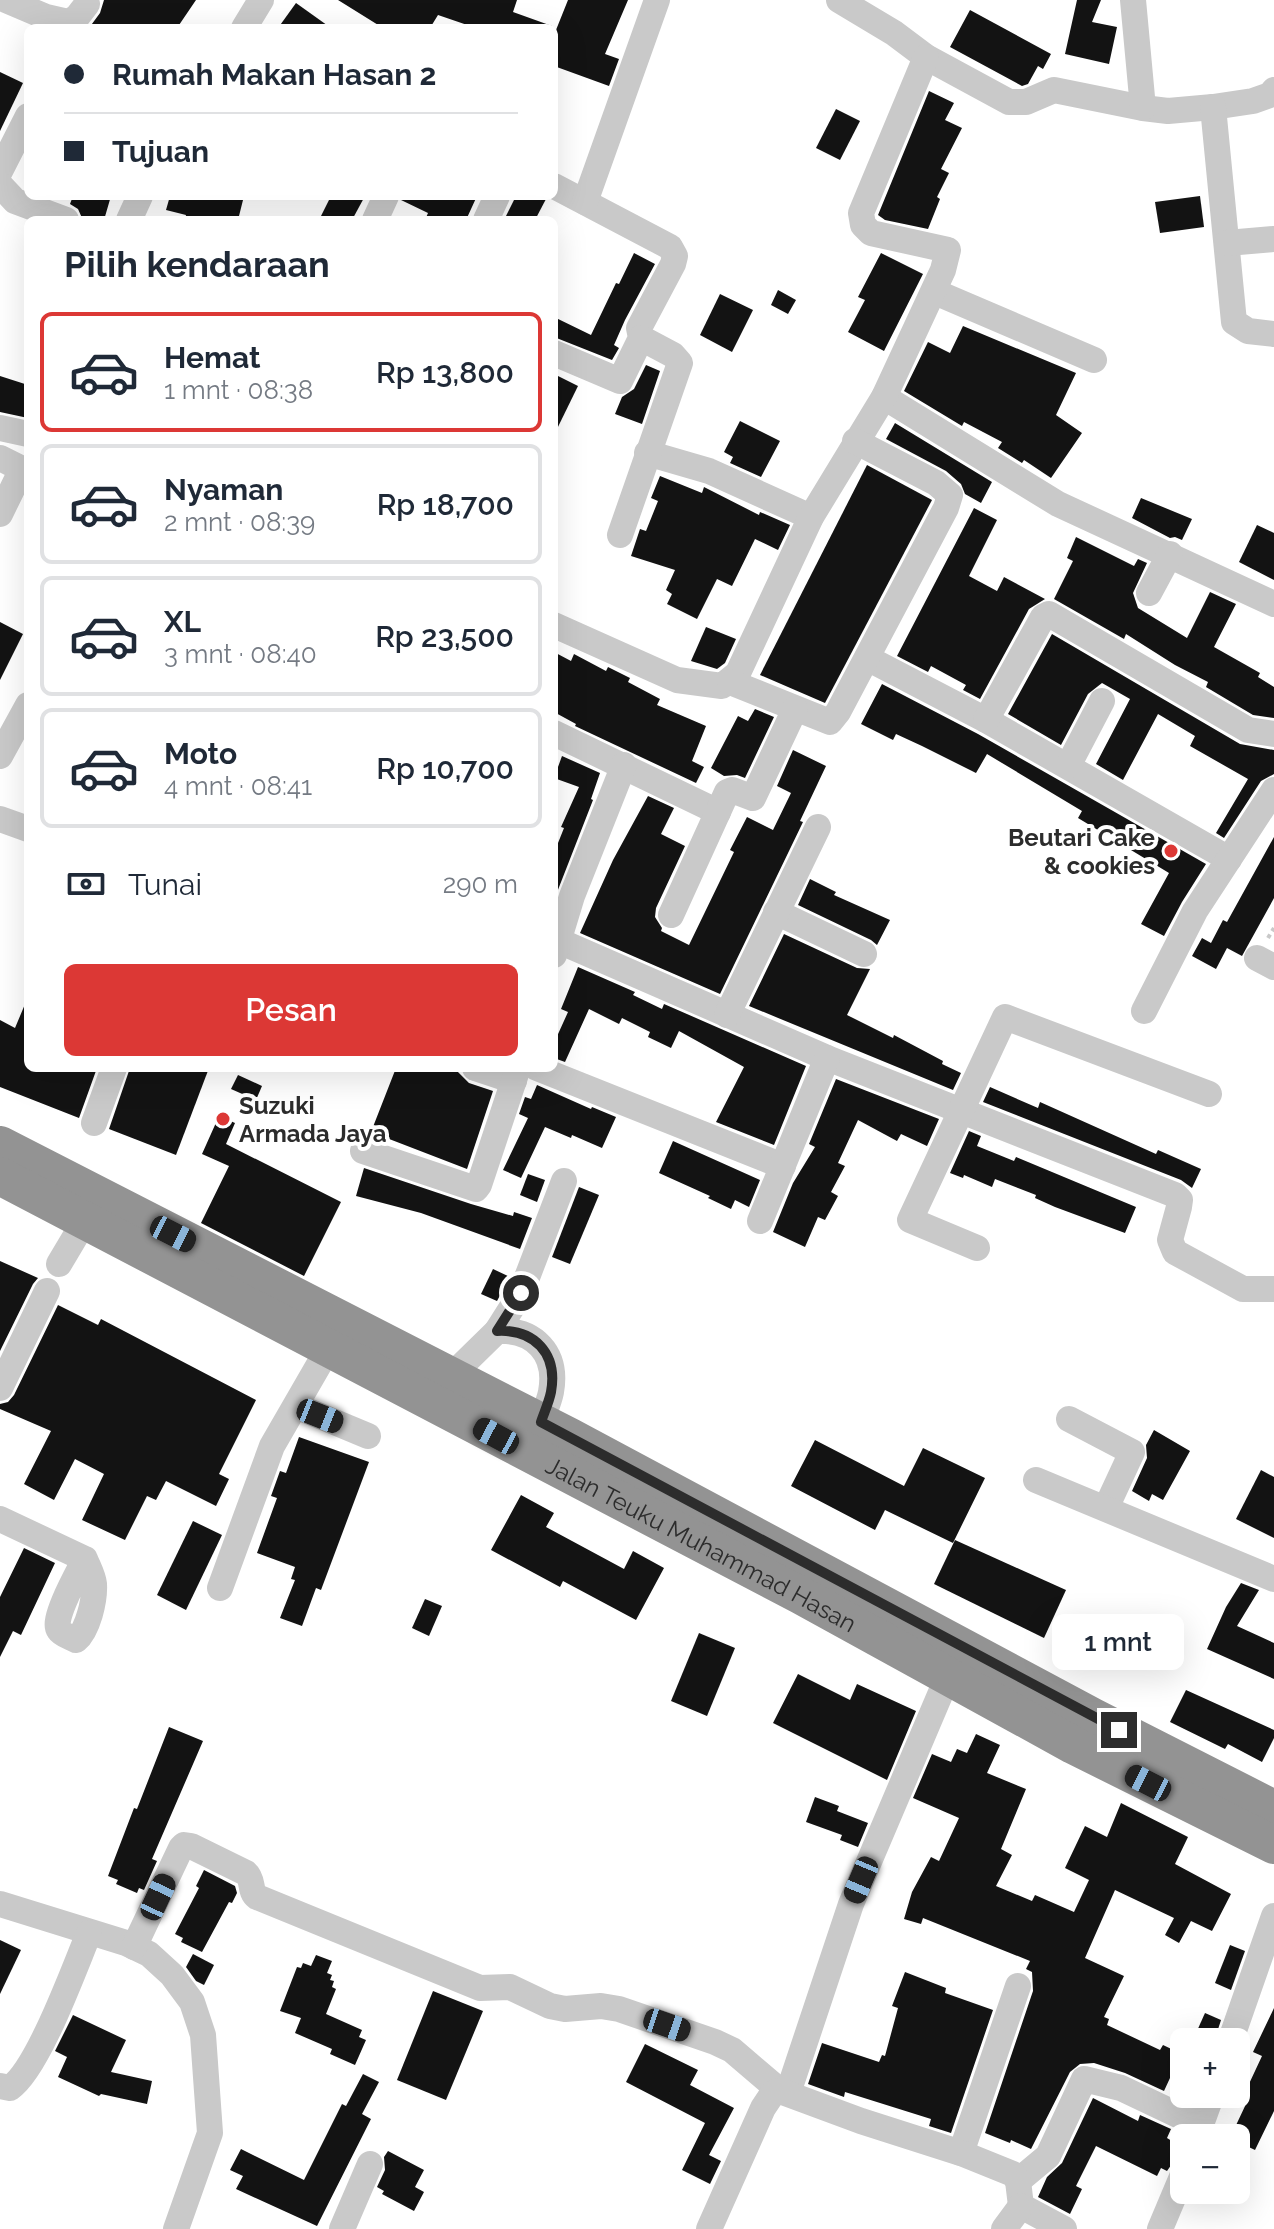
<!DOCTYPE html>
<html lang="id">
<meta charset="utf-8">
<style>
:root{--surface:#fff;--page:#f6f6f7;--text:#1f2937;--muted:#747a83;--line:#e0e1e3;--accent:#dc3835}
body{margin:0;font-family:Raleway,sans-serif;background:var(--page);color:var(--text);height:100vh;display:flex;flex-direction:column;font-size:30px;white-space:nowrap}
*{box-sizing:border-box;margin:0}
p{font-size:26px;color:var(--muted)}
.icon{flex:none;width:44px;height:44px;fill:none;stroke:currentColor;stroke-width:2;stroke-linecap:round;stroke-linejoin:round}
.map{position:relative;flex:1;overflow:hidden}
.sheet{position:absolute;left:24px;top:216px;width:534px;height:856px;display:flex;flex-direction:column;background:var(--surface);border-radius:12px;box-shadow:0 8px 32px #0002}
.sheet>*{flex:none}
.guide{position:absolute;left:24px;top:24px;width:534px;height:176px;border-radius:12px;box-shadow:0 8px 32px #0002;display:grid;align-content:center;height:176px;padding:0 40px;background:var(--surface)}
.controls{position:absolute;left:1170px;top:2028px;display:grid;gap:16px}
.controls a{display:grid;place-items:center;width:80px;height:80px;border-radius:12px;background:var(--surface);box-shadow:0 8px 32px #0002;font-size:40px}
.end{position:absolute;width:36px;height:36px;margin:-18px;border:10px solid #2c2c2c;background:#fff;box-shadow:0 0 0 4px #fff}
.from{border-radius:50%}
.bubble{position:absolute;height:56px;border-radius:12px;background:var(--surface);box-shadow:0 8px 32px #0002;font-size:26px;font-weight:600;line-height:56px;text-align:center}
.car{position:absolute;width:24px;height:48px;margin:-24px -12px;border-radius:10px;box-shadow:0 0 6px 2px #0007;background:linear-gradient(#222 24%,#8ab4d8 0 40%,#222 0 76%,#8ab4d8 0 86%,#222 0)}
.guide b{display:flex;align-items:center;gap:28px;height:76px;font-size:30px}
.guide b+b{border-top:2px solid var(--line)}
.guide i{width:20px;height:20px;background:var(--text)}
ul{padding:0;list-style:none}
li{display:flex;align-items:center;gap:24px;height:120px;margin:0 16px 12px;padding:0 24px;border:4px solid var(--line);border-radius:12px}
li div{flex:1}
li b{display:block;font-size:30px}
li em{font-style:normal;font-weight:600}
li.current{border-color:var(--accent)}
li>.icon{width:72px;height:72px;stroke-width:1.5}
h2{padding:0 40px;font-size:36px;line-height:96px}
.pay{display:flex;align-items:center;gap:20px;height:88px;padding:0 40px;font-size:30px}
.pay p{margin-inline-start:auto}
.primary-button{display:flex;gap:16px;margin-top:auto;padding:16px 40px}
.primary-button a{flex:1;height:92px;border-radius:12px;background:var(--accent);color:#fff;font-size:32px;font-weight:600;line-height:92px;text-align:center}
.map>svg:first-child{display:block}
.building{fill:#131313}
.lines{fill:none;stroke-linecap:round;stroke-linejoin:round}
.path{stroke:#c9c9c9;stroke-width:4;stroke-dasharray:4 4;stroke-linecap:butt}
.minor{stroke:#c9c9c9;stroke-width:26}
.highway{stroke:#939393;stroke-width:38}
.route{stroke:#2c2c2c;stroke-width:10}
.poi-dot{fill:#dc3835;stroke:#fff;stroke-width:3}
.labels{text-anchor:middle;dominant-baseline:central;stroke-width:8;stroke-linejoin:round;paint-order:stroke}
.poi-label{font-size:24px;font-weight:bold;fill:#2c2c2c;stroke:#fff;text-anchor:end}
.street-label{font-size:24px;fill:#2c2c2c;stroke:#fff}
</style>
<div class="map">
<svg width="1274" height="2229" viewBox="0 0 1274 2229">
<rect width="100%" height="100%" fill="#fff"/>
<g class="building">
<polygon points="104,0 196,0 177,28 89,28 100,13"/>
<polygon points="338,0 517,0 513,12 552,26 476,28 438,15 430,28 383,28"/>
<polygon points="568,0 628,0 605,54 619,59 609,86 554,66 554,35"/>
<polygon points="1077,0 1101,0 1092,22 1117,27 1109,64 1065,54"/>
<polygon points="296,3 331,28 278,28"/>
<polygon points="970,10 1051,54 1043,69 1038,66 1028,84 1022,86 950,47"/>
<polygon points="0,72 23,83 0,131"/>
<polygon points="929,91 954,103 945,120 962,128 941,169 949,173 937,197 940,199 928,229 885,220 878,215"/>
<polygon points="836,109 860,121 840,160 816,148"/>
<polygon points="73,196 111,196 104,220 82,218 78,209 70,204"/>
<polygon points="170,196 244,196 238,220 185,220 186,215 166,210"/>
<polygon points="331,196 365,196 352,220 319,220"/>
<polygon points="402,196 477,196 466,220 425,220 428,213 401,200"/>
<polygon points="516,196 542,196 546,199 535,220 504,220"/>
<polygon points="1200,196 1204,227 1160,233 1155,202"/>
<polygon points="634,253 655,264 625,320 614,345 619,348 612,360 554,337 554,317 591,335 616,283 619,284"/>
<polygon points="881,253 923,274 884,351 848,332 865,300 858,297"/>
<polygon points="778,290 796,300 788,314 771,305"/>
<polygon points="720,294 753,310 732,352 700,335"/>
<polygon points="963,326 1076,373 1056,415 1082,433 1051,478 1024,460 1022,463 998,448 1002,442 964,422 962,426 904,391 928,342 950,353"/>
<polygon points="646,365 660,371 642,424 615,414 622,397 634,389"/>
<polygon points="554,374 578,386 554,435"/>
<polygon points="0,376 28,385 28,418 0,412"/>
<polygon points="740,421 780,441 761,477 730,463 733,457 724,452"/>
<polygon points="895,423 992,482 981,503 965,494 961,484 946,471 886,439"/>
<polygon points="867,465 932,500 825,703 760,675"/>
<polygon points="660,476 702,493 704,487 759,515 760,512 790,525 778,550 755,539 732,586 717,579 697,619 667,604 672,594 666,590 675,570 631,556 640,529 646,531 658,501 651,498"/>
<polygon points="1141,498 1192,519 1182,540 1175,537 1170,538 1132,518"/>
<polygon points="974,508 997,520 969,576 997,591 1004,577 1045,599 1029,609 980,699 963,690 966,685 931,666 928,672 897,656"/>
<polygon points="1257,525 1274,533 1274,580 1239,562"/>
<polygon points="1076,537 1134,566 1138,559 1147,563 1133,593 1138,608 1187,638 1210,592 1236,604 1214,647 1260,673 1258,677 1274,687 1274,718 1253,715 1206,687 1208,682 1175,665 1126,634 1124,639 1054,599 1073,561 1067,558"/>
<polygon points="0,622 23,634 0,680"/>
<polygon points="706,627 736,639 725,663 717,669 691,661"/>
<polygon points="1052,634 1240,744 1274,750 1274,774 1261,781 1224,838 1216,833 1248,779 1190,746 1195,736 1158,714 1123,780 1096,764 1130,699 1102,683 1088,694 1061,745 1008,714"/>
<polygon points="554,652 571,661 574,654 606,671 608,667 630,678 628,682 660,699 657,705 706,726 692,761 704,767 696,783 575,726 576,724 554,712"/>
<polygon points="882,684 978,734 1206,864 1182,902 1164,936 1141,924 1169,873 1078,818 1082,811 987,754 976,773 922,746 896,734 893,740 861,724"/>
<polygon points="755,709 774,717 745,778 737,775 724,776 711,768 738,716 748,721"/>
<polygon points="793,750 826,766 800,821 803,822 720,994 580,933 613,860 648,796 674,808 661,834 685,846 656,908 655,917 662,928 661,931 689,945 734,852 730,850 747,817 773,830 791,793 777,786"/>
<polygon points="562,756 600,773 591,799 593,800 554,900 554,853 564,828 561,827 579,787 554,778"/>
<polygon points="1274,837 1274,898 1242,956 1227,948 1216,969 1192,956 1202,938 1211,943 1223,920 1227,922"/>
<polygon points="810,879 836,892 834,895 890,920 877,945 871,940 798,905"/>
<polygon points="784,934 857,968 870,969 847,1015 893,1038 894,1035 943,1061 942,1064 961,1073 953,1090 749,1006"/>
<polygon points="578,967 635,992 633,995 662,1009 664,1004 806,1066 774,1145 716,1122 744,1067 679,1031 671,1048 648,1037 650,1032 622,1018 619,1024 589,1009 565,1062 554,1058 554,1043 568,1012 561,1009"/>
<polygon points="28,997 28,1068 97,1068 79,1118 0,1087 0,1020 15,1028"/>
<polygon points="130,1068 209,1068 176,1155 109,1129"/>
<polygon points="396,1068 454,1068 469,1083 493,1091 467,1169 371,1132"/>
<polygon points="238,1075 262,1086 256,1100 231,1089"/>
<polygon points="836,1079 939,1119 927,1146 901,1134 897,1141 858,1120 838,1163 845,1166 831,1192 838,1196 825,1220 818,1217 805,1247 773,1232 793,1183 815,1147 809,1144"/>
<polygon points="537,1085 591,1109 592,1107 616,1117 602,1148 572,1135 571,1138 545,1127 521,1178 503,1170 528,1118 519,1114 525,1097 531,1099"/>
<polygon points="990,1087 1038,1108 1040,1102 1156,1154 1158,1150 1201,1169 1192,1188 1181,1180 983,1102"/>
<polygon points="219,1116 235,1123 226,1144 341,1202 304,1276 201,1223 229,1166 202,1154"/>
<polygon points="969,1131 981,1136 977,1146 1014,1161 1016,1157 1136,1207 1125,1233 1055,1207 1035,1198 1036,1195 995,1179 992,1187 964,1175 963,1178 950,1173"/>
<polygon points="673,1141 760,1180 749,1207 735,1200 731,1209 708,1198 710,1196 659,1173"/>
<polygon points="364,1168 471,1204 513,1216 514,1212 532,1218 520,1249 421,1213 356,1196"/>
<polygon points="528,1174 545,1180 537,1202 520,1195"/>
<polygon points="579,1187 599,1195 570,1264 552,1257"/>
<polygon points="0,1261 38,1278 33,1284 0,1351"/>
<polygon points="493,1269 510,1277 497,1301 481,1294"/>
<polygon points="58,1305 98,1325 101,1319 256,1400 219,1474 229,1479 216,1506 166,1481 156,1500 147,1496 125,1540 82,1520 104,1474 75,1459 54,1500 24,1484 51,1431 0,1409 0,1404 8,1402 14,1395"/>
<polygon points="1154,1430 1190,1451 1163,1500 1152,1494 1149,1501 1132,1491 1147,1458 1146,1445"/>
<polygon points="299,1437 369,1462 321,1590 316,1588 302,1626 280,1618 295,1580 291,1579 295,1567 257,1553 277,1498 271,1496 280,1471 286,1473"/>
<polygon points="815,1440 904,1486 923,1448 985,1478 953,1543 885,1510 875,1530 791,1486"/>
<polygon points="1261,1470 1274,1477 1274,1538 1236,1519"/>
<polygon points="521,1495 554,1513 546,1527 624,1569 633,1551 664,1568 636,1620 563,1581 560,1587 491,1550"/>
<polygon points="193,1521 222,1535 186,1610 157,1595"/>
<polygon points="955,1540 1066,1590 1044,1638 934,1584"/>
<polygon points="24,1548 55,1563 21,1635 13,1631 0,1657 0,1597"/>
<polygon points="1241,1583 1259,1590 1237,1626 1274,1643 1274,1679 1207,1649 1226,1607"/>
<polygon points="425,1599 442,1606 429,1636 412,1628"/>
<polygon points="699,1633 735,1648 707,1716 671,1701"/>
<polygon points="798,1674 850,1700 857,1684 916,1711 887,1780 773,1723"/>
<polygon points="1186,1690 1274,1730 1274,1738 1262,1762 1228,1744 1225,1749 1170,1722"/>
<polygon points="169,1727 203,1741 152,1859 157,1861 144,1890 139,1888 137,1893 116,1884 118,1880 108,1876 134,1808 137,1809"/>
<polygon points="976,1734 1000,1745 987,1773 1026,1789 1001,1849 1012,1855 996,1886 1032,1901 1035,1895 1074,1912 1089,1880 1065,1868 1085,1826 1107,1837 1121,1803 1188,1837 1175,1864 1231,1894 1212,1931 1191,1921 1179,1943 1165,1935 1174,1918 1115,1890 1085,1958 1124,1976 1104,2017 1109,2019 1107,2025 1160,2050 1163,2045 1184,2055 1184,2085 1170,2078 1164,2091 1125,2073 1094,2063 1080,2064 1070,2072 1031,2149 1011,2140 1010,2143 985,2133 1033,1991 1032,1972 1026,1969 1030,1961 923,1918 921,1924 904,1919 912,1892 931,1857 939,1861 959,1818 913,1798 932,1754 951,1762 957,1749 967,1753"/>
<polygon points="815,1797 839,1806 837,1811 868,1823 858,1847 840,1840 842,1835 806,1822"/>
<polygon points="204,1870 235,1886 237,1893 232,1903 229,1902 202,1952 181,1942 183,1938 175,1934 199,1888 196,1886"/>
<polygon points="0,1940 21,1950 0,1994"/>
<polygon points="1230,1945 1245,1951 1231,1990 1215,1983"/>
<polygon points="193,1954 214,1965 204,1985 196,1981 186,1967"/>
<polygon points="316,1955 332,1961 327,1973 332,1975 330,1980 334,1981 332,1987 336,1989 326,2014 362,2030 359,2037 366,2040 355,2065 330,2054 332,2049 295,2033 301,2018 280,2011 297,1967 301,1968 303,1963 311,1966"/>
<polygon points="905,1972 946,1988 945,1993 993,2010 951,2133 929,2126 931,2119 845,2092 844,2097 808,2084 822,2043 879,2062 882,2055 885,2056 898,2008 892,2006"/>
<polygon points="433,1991 483,2011 446,2100 397,2080"/>
<polygon points="1274,2008 1274,2111 1255,2150 1236,2141 1236,2138 1230,2138 1246,2104 1241,2101 1262,2056 1253,2052"/>
<polygon points="1205,2013 1221,2020 1214,2042 1192,2042"/>
<polygon points="73,2015 126,2040 111,2072 152,2081 147,2104 101,2094 99,2096 58,2077 67,2057 55,2051"/>
<polygon points="645,2044 698,2070 690,2085 734,2108 709,2155 721,2161 710,2184 682,2170 705,2123 626,2082"/>
<polygon points="363,2074 379,2082 362,2114 371,2119 317,2226 236,2189 243,2176 230,2170 241,2149 304,2180 342,2104 346,2106"/>
<polygon points="1093,2098 1138,2121 1140,2115 1171,2129 1167,2138 1183,2148 1167,2171 1161,2168 1157,2176 1096,2146 1076,2186 1082,2189 1070,2214 1038,2197 1047,2177 1062,2163"/>
<polygon points="388,2151 424,2170 415,2187 424,2192 414,2211 382,2194 384,2191 377,2187 385,2170 384,2157"/>
</g>
<g class="lines">
<polyline class="path" points="1268,938 1274,928"/>
<g class="minor">
<polyline points="6,0 46,17 68,22 77,17 87,4"/>
<polyline points="839,0 894,33 926,57 1009,102 1026,102 1054,90 1143,108 1168,111 1213,107 1253,101 1270,95 1274,90"/>
<polyline points="1133,0 1143,108"/>
<polyline points="244,28 261,0"/>
<polyline points="1213,107 1234,322 1248,331 1274,334"/>
<polyline points="0,171 28,116"/>
<polyline points="0,185 15,201 66,220"/>
<polyline points="554,186 670,247 675,256 673,264 639,328 641,338 620,381 554,353"/>
<polyline points="585,202 657,0"/>
<polyline points="129,220 140,196"/>
<polyline points="375,220 386,196"/>
<polyline points="486,220 497,196"/>
<polyline points="1227,243 1274,239"/>
<polyline points="935,292 1094,360"/>
<polyline points="884,397 1058,504 1274,604"/>
<polyline points="0,428 28,434"/>
<polyline points="647,453 709,471 811,517"/>
<polyline points="0,458 22,469 0,514"/>
<polyline points="620,535 680,363 673,355 641,338"/>
<polyline points="1149,593 1170,554"/>
<polyline points="554,625 677,680 722,686 738,673 811,517 884,397 943,270 948,250 871,233 863,225 861,213 926,57"/>
<polyline points="867,658 986,720 1229,859"/>
<polyline points="730,682 830,722 838,712 946,508 950,495 936,483 855,441"/>
<polyline points="986,720 1043,617 1049,614 1248,730 1274,734"/>
<polyline points="554,733 718,812"/>
<polyline points="0,756 28,705"/>
<polyline points="1068,766 1102,701"/>
<polyline points="0,819 28,829"/>
<polyline points="776,912 864,954"/>
<polyline points="671,915 727,792 732,790 753,798 795,709"/>
<polyline points="559,941 827,1058 1175,1195 1180,1200 1179,1207 1170,1240 1175,1252 1243,1289 1274,1289"/>
<polyline points="554,955 572,896 624,765"/>
<polyline points="1257,958 1274,967"/>
<polyline points="1144,1011 1195,911 1274,790"/>
<polyline points="727,1015 818,827"/>
<polyline points="475,1068 514,1081"/>
<polyline points="537,1068 783,1166"/>
<polyline points="94,1123 114,1068"/>
<polyline points="363,1151 476,1189 479,1185 518,1068"/>
<polyline points="760,1221 827,1058"/>
<polyline points="977,1248 910,1220 1005,1017 1209,1094"/>
<polyline points="59,1264 84,1222"/>
<polyline points="497,1331 521,1293 564,1181"/>
<path d="M451,1376L497,1331C534,1329 558,1353 551,1392C549,1402 544,1413 541,1422"/>
<polyline points="0,1388 47,1291"/>
<polyline points="296,1406 368,1436"/>
<polyline points="1069,1419 1132,1452 1106,1508"/>
<polyline points="1036,1480 1274,1579"/>
<path d="M0,1519L85,1559C88,1567 93,1575 94,1584C95,1600 88,1630 76,1640C71,1637 62,1635 59,1630C51,1620 79,1571 85,1559"/>
<polyline points="220,1588 272,1446 328,1349"/>
<polyline points="0,1904 126,1943 149,1954 172,1975 192,2002 203,2035 210,2133 176,2229"/>
<path d="M134,1947L181,1848L184,1845L191,1846L246,1873C254,1880 249,1891 257,1897L480,1988L510,1987L550,2006L565,2009L601,2006L619,2009L715,2042L732,2050L780,2091"/>
<polyline points="1230,2042 1274,1916"/>
<path d="M0,2086L10,2088C38,2069 74,1969 89,1933"/>
<polyline points="788,2093 851,1904 948,1676"/>
<polyline points="1196,2138 1212,2094"/>
<polyline points="961,2153 1018,1986"/>
<polyline points="1018,2181 1048,2156 1084,2079 1121,2088 1201,2126"/>
<polyline points="342,2229 370,2164"/>
<polyline points="709,2229 763,2108 773,2093 780,2091 861,2121 961,2153 1013,2174 1018,2181 1021,2206 1064,2229"/>
<polyline points="1004,2229 1021,2206"/>
<polyline points="1160,2229 1184,2172"/>
</g>
<g class="highway">
<polyline points="0,1145 570,1437 1093,1717 1274,1809"/>
<path id="s1" d="M0,1176L800,1595L1073,1745L1274,1845"/>
</g>
</g>
<g class="lines">
<path class="route" d="M521,1293L497,1331C534,1329 558,1353 551,1392C549,1402 544,1413 541,1422L1119,1730"/>
</g>
<g class="poi-dot">
<circle cx="1171" cy="851" r="8"/>
<circle cx="223" cy="1119" r="8"/>
</g>
<g class="labels">
<g class="poi-label">
<text x="1155" y="837">Beutari Cake<tspan x="1155" dy="28">&amp; cookies</tspan></text>
<text x="239" y="1105" text-anchor="start">Suzuki<tspan x="239" dy="28">Armada Jaya</tspan></text>
</g>
<g class="street-label">
<text stroke="none"><textPath href="#s1" startOffset="792">Jalan Teuku Muhammad Hasan</textPath></text>
</g>
</g>
</svg>
<div class="controls">
<a>+</a>
<a>−</a>
</div>
<i class="end from" style="left:521px;top:1293px"></i>
<i class="end" style="left:1119px;top:1730px"></i>
<div class="bubble" style="left:1052px;top:1614px;width:132px">1 mnt</div>
<i class="car" style="left:173px;top:1234px;rotate:117deg"></i>
<i class="car" style="left:320px;top:1416px;rotate:112deg"></i>
<i class="car" style="left:496px;top:1436px;rotate:298deg"></i>
<i class="car" style="left:1148px;top:1783px;rotate:297deg"></i>
<i class="car" style="left:861px;top:1880px;rotate:203deg"></i>
<i class="car" style="left:158px;top:1897px;rotate:25deg"></i>
<i class="car" style="left:667px;top:2025px;rotate:109deg"></i>
<div class="guide">
<b><i class="from"></i>Rumah Makan Hasan 2</b>
<b><i></i>Tujuan</b>
</div>
<section class="sheet">
<h2>Pilih kendaraan</h2>
<ul>
<li class="current"><svg class="icon" aria-label="car" viewBox="0 0 24 24"><path d="M5 17H2v-5l4-1 3-4h7l3 4 3 1v5h-3M9 17h6M6 11h13"/><circle cx="7" cy="17" r="2"/><circle cx="17" cy="17" r="2"/></svg><div><b>Hemat</b><p>1 mnt · 08:38</p></div><em>Rp 13,800</em></li>
<li><svg class="icon" aria-label="car" viewBox="0 0 24 24"><path d="M5 17H2v-5l4-1 3-4h7l3 4 3 1v5h-3M9 17h6M6 11h13"/><circle cx="7" cy="17" r="2"/><circle cx="17" cy="17" r="2"/></svg><div><b>Nyaman</b><p>2 mnt · 08:39</p></div><em>Rp 18,700</em></li>
<li><svg class="icon" aria-label="car" viewBox="0 0 24 24"><path d="M5 17H2v-5l4-1 3-4h7l3 4 3 1v5h-3M9 17h6M6 11h13"/><circle cx="7" cy="17" r="2"/><circle cx="17" cy="17" r="2"/></svg><div><b>XL</b><p>3 mnt · 08:40</p></div><em>Rp 23,500</em></li>
<li><svg class="icon" aria-label="car" viewBox="0 0 24 24"><path d="M5 17H2v-5l4-1 3-4h7l3 4 3 1v5h-3M9 17h6M6 11h13"/><circle cx="7" cy="17" r="2"/><circle cx="17" cy="17" r="2"/></svg><div><b>Moto</b><p>4 mnt · 08:41</p></div><em>Rp 10,700</em></li>
</ul>
<div class="pay"><svg class="icon" aria-label="cash" viewBox="0 0 24 24"><path d="M3 7h18v10H3z"/><circle cx="12" cy="12" r="2"/></svg>Tunai<p>290 m</p></div>
<div class="primary-button"><a>Pesan</a></div>
</section>
</div>
